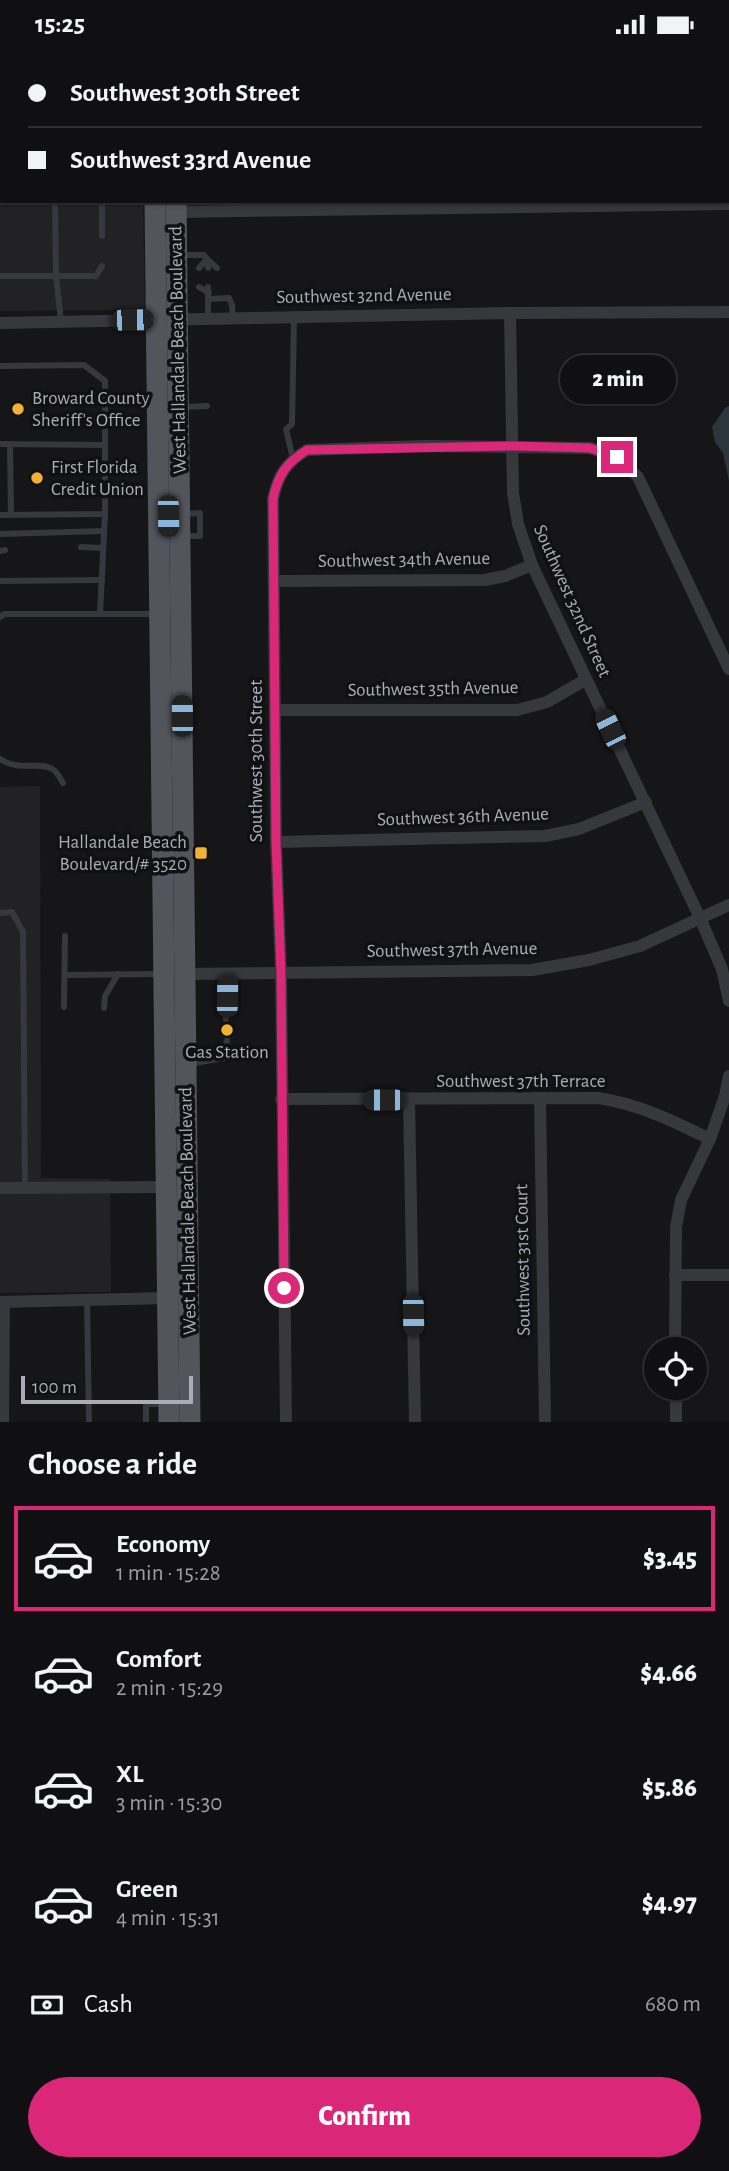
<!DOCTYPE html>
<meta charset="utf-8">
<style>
:root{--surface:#101012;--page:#19191b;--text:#f1f3f6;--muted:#9c9d9f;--line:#303032;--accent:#db2777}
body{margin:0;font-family:"Alegreya Sans",sans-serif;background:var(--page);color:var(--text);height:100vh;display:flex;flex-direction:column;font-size:26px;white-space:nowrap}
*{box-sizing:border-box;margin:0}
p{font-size:23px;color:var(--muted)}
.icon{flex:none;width:38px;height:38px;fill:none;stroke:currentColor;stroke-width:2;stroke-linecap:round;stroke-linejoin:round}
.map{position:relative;height:1373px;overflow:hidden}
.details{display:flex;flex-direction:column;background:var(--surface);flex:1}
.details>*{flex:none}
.guide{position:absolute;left:0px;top:0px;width:730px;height:154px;box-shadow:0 2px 5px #0004,0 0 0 2px var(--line);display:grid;align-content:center;height:154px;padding:0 28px;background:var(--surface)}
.tools{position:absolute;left:644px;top:1288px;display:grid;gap:14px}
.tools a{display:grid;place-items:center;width:63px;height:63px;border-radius:50%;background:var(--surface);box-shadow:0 2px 5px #0004,0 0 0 2px var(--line);font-size:35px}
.scale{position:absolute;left:21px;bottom:18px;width:172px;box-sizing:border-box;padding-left:7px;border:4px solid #a8adb8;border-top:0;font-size:19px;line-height:24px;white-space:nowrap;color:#a8adb8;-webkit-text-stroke:5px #111113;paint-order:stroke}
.end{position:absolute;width:32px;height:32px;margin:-16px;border:9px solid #db2777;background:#fff;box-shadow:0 0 0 4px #fff}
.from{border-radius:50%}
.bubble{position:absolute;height:49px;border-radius:24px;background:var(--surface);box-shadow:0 2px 5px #0004,0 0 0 2px var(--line);font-size:23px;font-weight:800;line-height:49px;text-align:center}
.car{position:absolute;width:21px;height:42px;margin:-21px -10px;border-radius:9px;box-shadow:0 0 5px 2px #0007;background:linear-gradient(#222 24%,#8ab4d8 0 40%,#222 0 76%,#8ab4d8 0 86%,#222 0)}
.guide b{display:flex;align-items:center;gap:24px;height:66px;font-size:26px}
.guide b+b{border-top:2px solid var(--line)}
.guide i{width:18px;height:18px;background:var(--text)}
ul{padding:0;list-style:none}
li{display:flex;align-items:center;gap:21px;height:105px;margin:0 14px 10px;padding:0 14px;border:4px solid transparent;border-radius:0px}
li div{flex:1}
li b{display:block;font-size:26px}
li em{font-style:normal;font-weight:800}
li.selected{border-color:var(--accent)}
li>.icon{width:63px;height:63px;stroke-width:1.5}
h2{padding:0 28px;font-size:32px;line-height:84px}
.pay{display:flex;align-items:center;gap:18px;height:77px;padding:0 28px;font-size:26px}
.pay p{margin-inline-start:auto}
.primary-button{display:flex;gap:14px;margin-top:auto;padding:14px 28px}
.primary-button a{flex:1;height:80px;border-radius:42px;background:var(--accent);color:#fff;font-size:28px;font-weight:800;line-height:80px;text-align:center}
.status{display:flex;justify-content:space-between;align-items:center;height:49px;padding:0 35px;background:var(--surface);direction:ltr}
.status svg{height:19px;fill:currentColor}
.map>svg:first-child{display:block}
.built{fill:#222225}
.water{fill:#2c353c}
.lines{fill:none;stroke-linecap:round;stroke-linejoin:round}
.lane{stroke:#37383d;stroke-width:6}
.street{stroke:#37383d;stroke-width:12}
.primary{stroke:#53555c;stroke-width:21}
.route{stroke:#db2777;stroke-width:9}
.poi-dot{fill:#f2b134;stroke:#111113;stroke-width:2.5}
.labels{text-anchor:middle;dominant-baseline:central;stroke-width:7;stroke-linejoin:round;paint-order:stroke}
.street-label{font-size:19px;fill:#a8adb8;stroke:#111113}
.poi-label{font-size:19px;fill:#a8adb8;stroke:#111113;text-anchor:start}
</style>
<div class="status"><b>15:25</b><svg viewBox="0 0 49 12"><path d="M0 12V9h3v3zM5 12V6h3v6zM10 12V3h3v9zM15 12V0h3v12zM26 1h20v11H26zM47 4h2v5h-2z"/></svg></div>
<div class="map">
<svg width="729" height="1373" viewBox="0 0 729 1373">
<rect width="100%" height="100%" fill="#161618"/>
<g class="built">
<polygon points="0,114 2,152 143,152 145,261 0,262"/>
<polygon points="40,737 41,1129 110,1130 111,1243 0,1244 0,738"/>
</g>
<g class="water">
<rect x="269" y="0" width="259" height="2"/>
<polygon points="729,357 729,432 723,404 715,393 712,378 725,359"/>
</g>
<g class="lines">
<g class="lane">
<polyline points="93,0 93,2"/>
<polyline points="0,135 2,135"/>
<polyline points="55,152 56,227 61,272"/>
<polyline points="102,152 102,187"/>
<polyline points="182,206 204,206 207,210 208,219"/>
<polyline points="199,219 207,210 217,219"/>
<polyline points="0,227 96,227 102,217"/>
<polyline points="199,238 209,244"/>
<polyline points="208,238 208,270"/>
<polyline points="209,250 229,249 232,256 233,269"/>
<polyline points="0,317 84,316 105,332 105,465 0,466"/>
<polyline points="181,358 207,357"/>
<polyline points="0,395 105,396"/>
<polyline points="10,395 11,465"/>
<polyline points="293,410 286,380 292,375 294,269"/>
<polyline points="0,485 104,482"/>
<polyline points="182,487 200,487 200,464 184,465"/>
<polyline points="81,498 103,499"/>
<polyline points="0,502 5,501"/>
<polyline points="0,532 102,531"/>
<polyline points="100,565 105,465"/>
<polyline points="0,568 4,565 157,565"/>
<path d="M0,710C19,723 41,712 52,720C57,722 60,729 63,734"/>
<polyline points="0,864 12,863 23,883 25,1139"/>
<polyline points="65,926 161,925"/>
<polyline points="64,958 65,887"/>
<polyline points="104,959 105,947 118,925"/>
<polyline points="226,970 227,924"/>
<polyline points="188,1015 224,1009 227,991"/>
<polyline points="87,1251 89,1373"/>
<polyline points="146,1373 146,1355 166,1355"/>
</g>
<g class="street">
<polyline points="656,0 656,2"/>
<polyline points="578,2 579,0"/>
<polyline points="176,163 729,155"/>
<polyline points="510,264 513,444 518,475 532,516 700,869 722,920 729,952"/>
<polyline points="0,274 510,264 729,263"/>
<polyline points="274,532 485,531 505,527 532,516"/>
<polyline points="276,661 517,661 547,653 585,631"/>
<polyline points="276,793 545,787 579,780 646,753"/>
<polyline points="181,925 532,921 589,911 640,897 729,856"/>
<polyline points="540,1049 545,1373"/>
<path d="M281,1050L598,1049C639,1055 673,1072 710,1090"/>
<polyline points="409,1051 415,1373"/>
<polyline points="0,1139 166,1138"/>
<polyline points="675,1226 729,1226"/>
<polyline points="0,1253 167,1249"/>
<polyline points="675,1300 676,1178 681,1151 710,1090 725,1047 729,1027"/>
<polyline points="676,1339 676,1373"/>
<polyline points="3,1373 4,1253"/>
<path d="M286,1373L281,924L276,793L273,450C278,426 286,414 307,401L424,397L590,399L617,408L638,428L729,620"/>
</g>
<g class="primary">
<polyline points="152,0 152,2"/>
<polyline points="174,0 174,2"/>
<polyline points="155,152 169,1373"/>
<polyline points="176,152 190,1373"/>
</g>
</g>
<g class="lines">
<path class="route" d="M284,1239L281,924L276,793L273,450C278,426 286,414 307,401L513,397L590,399L617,408"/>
</g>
<g class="poi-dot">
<circle cx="18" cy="360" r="7"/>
<circle cx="37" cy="429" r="7"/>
<rect x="194" y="797" width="14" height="14" rx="3.5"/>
<circle cx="227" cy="981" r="7"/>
</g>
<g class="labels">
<g class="street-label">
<text transform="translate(364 247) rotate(-1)">Southwest 32nd Avenue</text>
<text transform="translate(178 301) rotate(-91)">West Hallandale Beach Boulevard</text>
<text transform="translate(404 511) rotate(-1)">Southwest 34th Avenue</text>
<text transform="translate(572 552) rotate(66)">Southwest 32nd Street</text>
<text transform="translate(433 640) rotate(-1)">Southwest 35th Avenue</text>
<text transform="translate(256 712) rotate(-90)">Southwest 30th Street</text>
<text transform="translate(463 768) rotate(-2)">Southwest 36th Avenue</text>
<text transform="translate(452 901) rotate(-1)">Southwest 37th Avenue</text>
<text x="521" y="1032">Southwest 37th Terrace</text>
<text transform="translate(188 1162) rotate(-91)">West Hallandale Beach Boulevard</text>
<text transform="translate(523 1211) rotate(-91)">Southwest 31st Court</text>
</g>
<g class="poi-label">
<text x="32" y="349">Broward County<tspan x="32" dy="22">Sheriff's Office</tspan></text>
<text x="51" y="418">First Florida<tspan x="51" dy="22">Credit Union</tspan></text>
<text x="187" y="793" text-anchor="end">Hallandale Beach<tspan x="187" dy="22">Boulevard/# 3520</tspan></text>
<text x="227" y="1003" text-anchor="middle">Gas Station</text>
</g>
</g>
</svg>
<div class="tools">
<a><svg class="icon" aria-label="locate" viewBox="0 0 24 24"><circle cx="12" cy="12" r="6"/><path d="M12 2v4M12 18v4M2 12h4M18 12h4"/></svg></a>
</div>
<div class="scale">100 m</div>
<i class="end from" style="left:284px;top:1239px"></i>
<i class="end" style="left:617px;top:408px"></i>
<div class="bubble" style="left:560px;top:306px;width:116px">2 min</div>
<i class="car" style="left:132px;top:271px;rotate:89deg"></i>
<i class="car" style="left:168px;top:467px;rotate:179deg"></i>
<i class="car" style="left:182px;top:667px;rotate:359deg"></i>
<i class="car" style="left:610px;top:680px;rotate:334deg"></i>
<i class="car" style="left:227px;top:947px;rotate:1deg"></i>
<i class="car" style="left:384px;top:1051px;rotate:270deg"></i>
<i class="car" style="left:413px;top:1266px;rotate:179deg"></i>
<div class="guide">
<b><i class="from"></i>Southwest 30th Street</b>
<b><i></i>Southwest 33rd Avenue</b>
</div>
</div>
<section class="details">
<h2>Choose a ride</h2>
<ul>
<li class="selected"><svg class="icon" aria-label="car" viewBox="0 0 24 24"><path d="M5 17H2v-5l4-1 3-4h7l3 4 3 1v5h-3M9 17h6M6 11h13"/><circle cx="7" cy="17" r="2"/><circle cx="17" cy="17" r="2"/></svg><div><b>Economy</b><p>1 min · 15:28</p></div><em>$3.45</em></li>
<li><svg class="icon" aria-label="car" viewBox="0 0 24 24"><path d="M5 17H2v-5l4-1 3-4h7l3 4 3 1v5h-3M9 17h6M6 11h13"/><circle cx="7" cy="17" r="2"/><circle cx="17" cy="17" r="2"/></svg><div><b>Comfort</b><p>2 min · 15:29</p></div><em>$4.66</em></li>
<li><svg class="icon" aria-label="car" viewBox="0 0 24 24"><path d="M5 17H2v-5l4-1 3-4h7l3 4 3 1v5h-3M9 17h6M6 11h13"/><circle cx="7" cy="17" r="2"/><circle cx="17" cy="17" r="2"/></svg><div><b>XL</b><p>3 min · 15:30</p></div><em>$5.86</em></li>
<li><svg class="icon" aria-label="car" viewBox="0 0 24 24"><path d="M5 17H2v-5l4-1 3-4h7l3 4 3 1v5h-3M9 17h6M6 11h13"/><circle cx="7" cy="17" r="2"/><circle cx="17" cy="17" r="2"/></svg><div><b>Green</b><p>4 min · 15:31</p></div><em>$4.97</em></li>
</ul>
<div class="pay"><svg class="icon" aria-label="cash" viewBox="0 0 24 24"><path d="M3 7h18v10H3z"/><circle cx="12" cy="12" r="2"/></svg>Cash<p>680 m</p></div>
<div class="primary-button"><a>Confirm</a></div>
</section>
